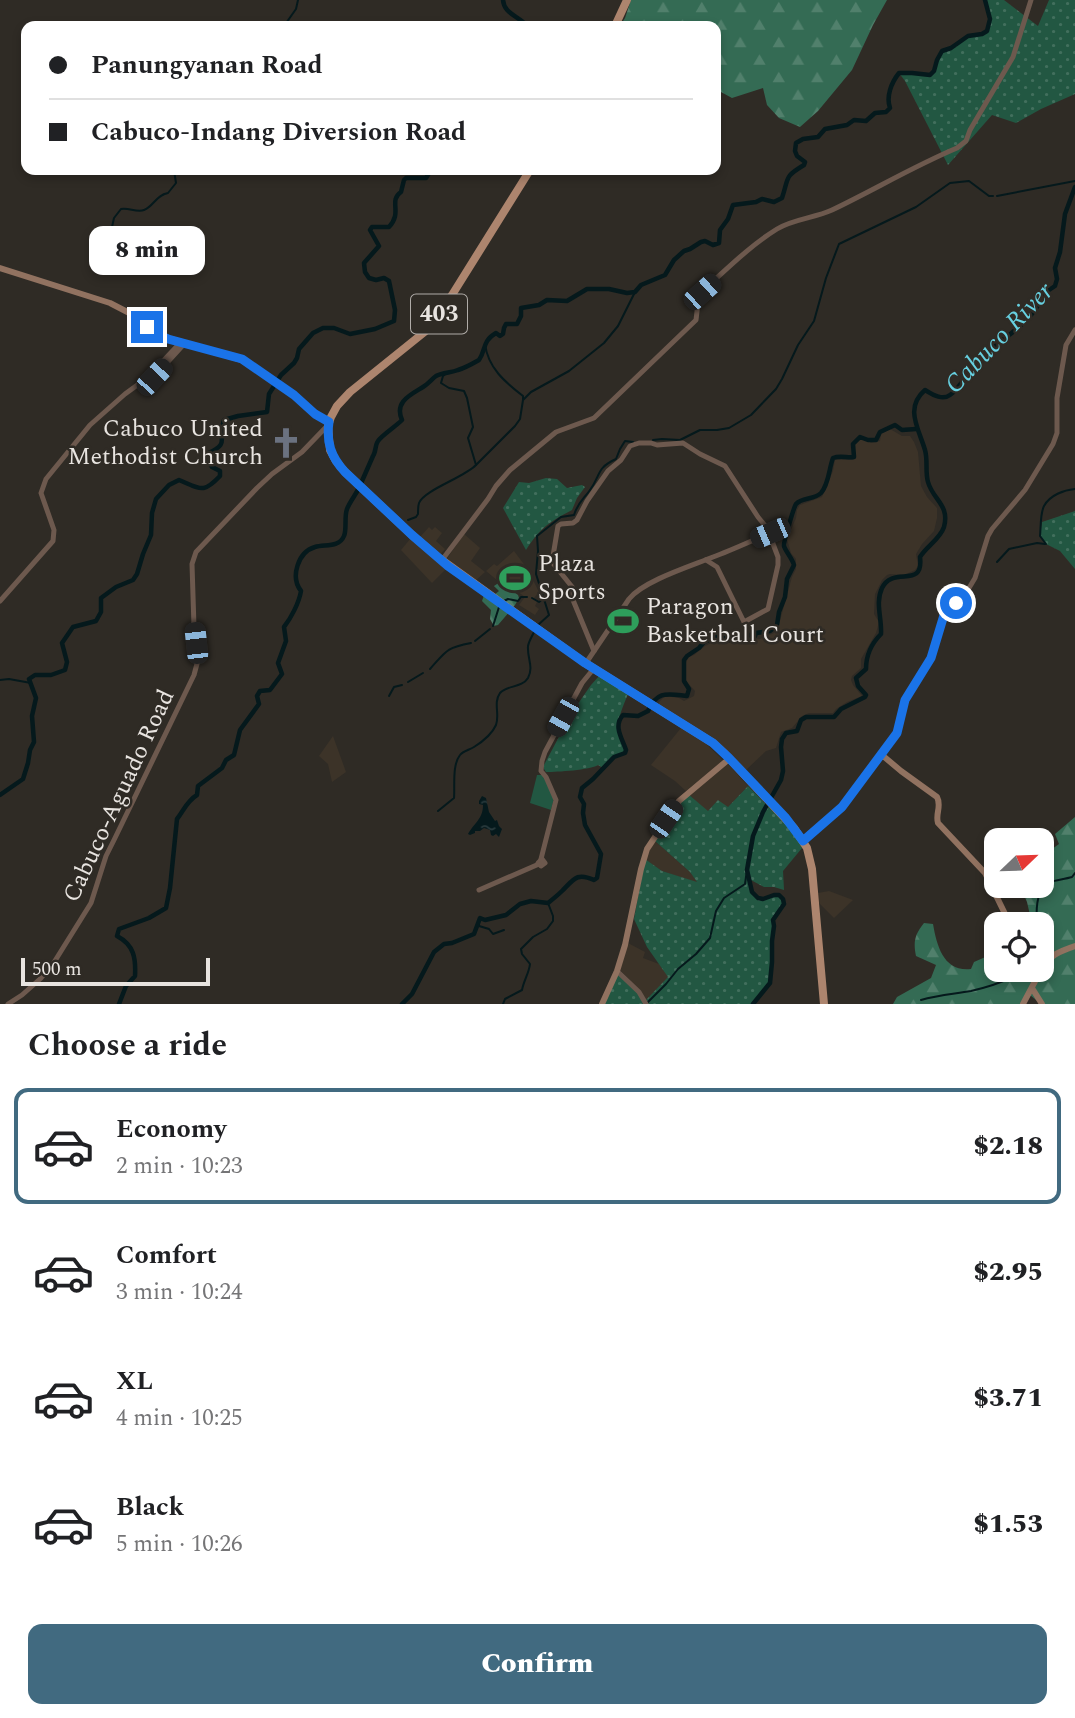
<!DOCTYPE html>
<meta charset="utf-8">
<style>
:root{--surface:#fff;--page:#f6f6f6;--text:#202124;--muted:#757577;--line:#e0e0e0;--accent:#416a80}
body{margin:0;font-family:Spectral,serif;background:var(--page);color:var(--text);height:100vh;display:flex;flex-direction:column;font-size:26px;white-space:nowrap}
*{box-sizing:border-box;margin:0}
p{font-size:23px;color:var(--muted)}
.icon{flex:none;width:38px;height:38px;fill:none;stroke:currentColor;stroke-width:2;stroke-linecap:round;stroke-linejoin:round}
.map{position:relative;height:1004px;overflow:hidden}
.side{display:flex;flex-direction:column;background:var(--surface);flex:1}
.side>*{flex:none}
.banner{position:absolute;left:21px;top:21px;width:700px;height:154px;border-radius:14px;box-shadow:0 4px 10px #0003;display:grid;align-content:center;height:154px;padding:0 28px;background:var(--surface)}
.needle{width:46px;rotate:67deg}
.controls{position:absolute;left:984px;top:828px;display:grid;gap:14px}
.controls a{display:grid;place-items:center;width:70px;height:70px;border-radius:14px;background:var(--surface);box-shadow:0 4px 10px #0003;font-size:35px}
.scale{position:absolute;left:21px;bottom:18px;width:189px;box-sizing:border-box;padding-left:7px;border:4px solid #e8e4e0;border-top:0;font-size:19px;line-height:24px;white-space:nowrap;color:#e8e4e0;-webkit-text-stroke:5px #2f2b25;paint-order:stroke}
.end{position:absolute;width:32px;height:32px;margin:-16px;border:9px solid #1a73e8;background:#fff;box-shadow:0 0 0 4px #fff}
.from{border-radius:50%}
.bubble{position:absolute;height:49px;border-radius:14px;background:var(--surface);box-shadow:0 4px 10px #0003;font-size:23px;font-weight:800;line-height:49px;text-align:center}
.car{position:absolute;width:21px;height:42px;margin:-21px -10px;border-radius:9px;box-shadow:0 0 5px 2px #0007;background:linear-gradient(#222 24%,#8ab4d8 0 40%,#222 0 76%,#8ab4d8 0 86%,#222 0)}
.banner b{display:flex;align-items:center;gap:24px;height:66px;font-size:26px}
.banner b+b{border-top:2px solid var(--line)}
.banner i{width:18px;height:18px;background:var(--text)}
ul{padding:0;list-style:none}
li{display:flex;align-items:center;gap:21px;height:116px;margin:0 14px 10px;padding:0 14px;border:4px solid transparent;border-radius:14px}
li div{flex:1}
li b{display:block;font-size:26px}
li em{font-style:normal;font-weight:800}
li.on{border-color:var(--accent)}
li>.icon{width:63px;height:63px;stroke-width:1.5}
h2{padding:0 28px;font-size:32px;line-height:84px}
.action{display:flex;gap:14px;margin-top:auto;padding:14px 28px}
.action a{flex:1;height:80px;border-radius:14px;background:var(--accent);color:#fff;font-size:28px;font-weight:800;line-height:80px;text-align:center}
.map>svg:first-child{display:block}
.built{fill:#3c3328}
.grass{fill:url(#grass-dots)}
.forest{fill:url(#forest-firs)}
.green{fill:#225742}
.water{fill:url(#water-ripples)}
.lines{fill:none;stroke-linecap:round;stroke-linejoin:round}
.stream{stroke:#05191c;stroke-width:2}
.river{stroke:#05191c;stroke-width:4.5}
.tertiary{stroke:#6d594e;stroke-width:5}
.secondary{stroke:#917260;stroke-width:6}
.primary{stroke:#ad856e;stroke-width:8}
.route{stroke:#1a73e8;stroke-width:9}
.labels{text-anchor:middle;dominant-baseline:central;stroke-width:5;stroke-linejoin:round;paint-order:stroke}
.shield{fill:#2f2b25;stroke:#b0aca8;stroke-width:2}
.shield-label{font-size:23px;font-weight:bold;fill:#e8e4e0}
.poi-label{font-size:24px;fill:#e8e4e0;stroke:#2f2b25;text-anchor:start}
.street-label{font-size:24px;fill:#e8e4e0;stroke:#2f2b25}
.water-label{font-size:26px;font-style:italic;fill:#67d0e0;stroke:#2f2b25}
</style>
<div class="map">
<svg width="1075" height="1004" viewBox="0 0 1075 1004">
<defs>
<pattern id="grass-dots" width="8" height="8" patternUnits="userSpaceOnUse" patternTransform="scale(1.75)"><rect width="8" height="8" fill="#225742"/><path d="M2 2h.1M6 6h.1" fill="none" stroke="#426f5d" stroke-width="1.8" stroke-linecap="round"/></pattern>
<pattern id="forest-firs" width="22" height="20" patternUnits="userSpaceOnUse" patternTransform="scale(1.75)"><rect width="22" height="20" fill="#346b54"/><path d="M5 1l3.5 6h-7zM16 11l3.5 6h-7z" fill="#51806c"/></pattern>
<pattern id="water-ripples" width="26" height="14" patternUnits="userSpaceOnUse" patternTransform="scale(1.75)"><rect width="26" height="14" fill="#05191c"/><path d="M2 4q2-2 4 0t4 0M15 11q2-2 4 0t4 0" fill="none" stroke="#293a3d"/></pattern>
</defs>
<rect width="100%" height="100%" fill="#2f2b25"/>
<g class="built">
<polygon points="886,429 890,429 902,436 910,436 914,442 918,452 921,486 927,497 937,508 937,518 934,531 922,544 916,554 918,566 915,570 904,575 890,574 887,575 882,580 875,594 874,614 879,622 876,633 861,659 861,668 852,676 851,680 853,685 862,696 847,702 836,709 833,713 809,713 802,716 792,728 781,732 776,748 766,751 746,770 712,737 659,705 659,702 665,696 679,698 684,701 694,696 695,691 686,681 685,664 689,657 694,655 705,646 718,640 734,643 748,640 760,639 774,633 778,628 792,577 796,569 796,559 791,553 787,539 796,518 797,510 800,505 822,497 833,471 835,460 852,460 856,458 854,444 859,440 866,439 871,443 880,441 881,434"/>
<polygon points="429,527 432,530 435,527 442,533 436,541 445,549 439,556 419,538"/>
<polygon points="464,534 480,548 471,561 485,572 475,581 446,560"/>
<polygon points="411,538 446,569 432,583 401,550"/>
<polygon points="514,551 532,575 531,576 539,592 534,598 537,602 535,606 539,609 535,615 519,605 525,597 501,579 498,581 486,571 494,564 497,566"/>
<polygon points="681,728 706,744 724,761 686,791 675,781 651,765"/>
<polygon points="333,736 346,772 332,782 328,764 319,756"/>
<polygon points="727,763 748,786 727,808 707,811 688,794"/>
<polygon points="655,841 690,872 698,883 662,871 643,858"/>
<polygon points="829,891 853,900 834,918 819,903 818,893"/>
<polygon points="628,943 645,952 643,958 659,964 669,977 646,1000 641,991 620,970"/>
</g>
<g class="grass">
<polygon points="985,0 1004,0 1038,26 1049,0 1075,0 1075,94 1041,109 1016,123 992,115 948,165 905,81 899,73 912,73 930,75 934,70 940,53 942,51 951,48 968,36 982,34 987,31 990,19"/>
<path d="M546,478L557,479L567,488L582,485L585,487L577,498L572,510C549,522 540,528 526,550L503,508L519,482L529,483Z"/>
<polygon points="1075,511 1075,569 1060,551 1046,544 1040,536 1042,522"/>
<path d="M600,675L628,694C616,723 617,721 626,750L625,753L614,757L603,768L598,765C590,770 557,772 546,772L544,769V765L570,716L575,713V708L591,685Z"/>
<path d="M748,786L792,831L802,848L783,871L784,890L774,887H764L749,879C755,906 758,897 779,895L783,899L784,904L773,920L774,926L772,941V962L770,983L753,1004H648L646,1000L668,977L647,947L634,919L645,859L662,871L697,882L690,872L655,841L682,801L688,794L708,811L718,800L728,807Z"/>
<polygon points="618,973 640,995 645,1004 603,1004"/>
</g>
<g class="forest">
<polygon points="631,0 887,0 873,25 852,70 818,111 800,127 779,118 767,105 763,88 732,98 721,92 716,95 716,26 620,26 625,18"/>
<polygon points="500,582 518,595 519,598 515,605 498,625 494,626 490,619 491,610 482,601 484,595 494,595 499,591 494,586"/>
<path d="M1075,817V1004H1041L1030,995L1025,1004H893L897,997L931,978L936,965L916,956C913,942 915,934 924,923L933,924C937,947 944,972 971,969L974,962L990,955H996V970H1041V924H1032L1027,902L1020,886H1041V857L1059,844L1055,834Z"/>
</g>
<polygon class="green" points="537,775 543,775 554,798 551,810 530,803"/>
<path class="water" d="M482,796L486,798L489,812L495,821L497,820L499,826L502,829L499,837L496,834L493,836L491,835L490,830L484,828L480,831H475V833L470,835L468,834C474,823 483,819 483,805L479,804V801Z"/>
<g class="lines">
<g class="stream">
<polyline points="284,26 296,9 298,0"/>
<polyline points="997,196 1075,181"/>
<path d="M91,260L93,247L99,234L112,227L114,218L121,209C128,207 137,213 144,210C154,206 156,195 168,193L176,183L174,170"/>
<path d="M485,344C488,368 505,382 523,396V399"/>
<polyline points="653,440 662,439 680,440 700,430 717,430 729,428 751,415 776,389 782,379 798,345 814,321 826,278 839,244 916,207 950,183 969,181 989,196 993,196"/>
<polyline points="476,465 515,426 520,419 523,400 531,392 569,371 604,343 618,326 635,292"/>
<path d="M408,520L416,517L418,514C418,510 418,506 419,503C424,490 465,477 476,465L468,438L473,427L467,398L464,391L449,388L441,383L443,376L448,372"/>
<path d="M1046,544L1040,536C1041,527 1040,514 1044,506C1050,495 1064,490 1075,489"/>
<polyline points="997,562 1009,549 1037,543 1045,544"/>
<polyline points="532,598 539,602 543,599"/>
<polyline points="504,601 508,599 518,601 521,597 527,597"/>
<path d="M538,625L549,615L536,574L538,551L537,536L561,517L574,515C578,502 583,500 590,490C601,475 596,468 616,459L620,449L625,441L633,442"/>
<polyline points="493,626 499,607"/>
<polyline points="475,641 490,629"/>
<path d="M430,669C447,650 446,648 471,643"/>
<polyline points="0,680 9,679 31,683"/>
<polyline points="408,682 423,673"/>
<polyline points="389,696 394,687 402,685"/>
<path d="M438,811L454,798C455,786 452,765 460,755C463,751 469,750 474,747C482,742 492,734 496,725C500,714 493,703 500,693C507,685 522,688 528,678C534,667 527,658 528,646C529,641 532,636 534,632"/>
<polyline points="479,920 479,926 489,929 493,934 504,930"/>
<path d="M1037,924C1036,911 1036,888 1050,882C1057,880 1065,879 1072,877L1075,873"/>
<path d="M921,1000C938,995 954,994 971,991C990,987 1008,980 1025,972L1026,970"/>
<polyline points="648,1002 666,984 678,969 696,954 710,938 716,911 724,898 745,884 747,870"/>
<path d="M503,1004L505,999L522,990C524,980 529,973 530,964L522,954L521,949L533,937L547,929L553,921V916L548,903"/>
</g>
<g class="river">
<path d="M503,0C504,14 519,16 527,26"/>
<path d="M0,795L23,779L28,763L30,750L34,742L32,716L36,698L29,679L35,675H51L65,670L67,662L62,643L73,627L96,621L101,612V598L116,587L133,580L137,574L143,554L151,535L152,513L156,499L169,485L179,480C201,489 203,494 220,476V471L212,467L207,459L208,453C231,444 217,438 224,420L238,416L267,412L269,394L281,375L294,363L297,358L299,349L313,333L323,328H334L350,334L375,329L394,321L395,310L389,281L384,278L376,280L369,278L365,272L364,263L379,246L370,230L372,227H389C403,212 388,201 401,192L404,180L406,178H426L431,170"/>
<path d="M119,1004L126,986L135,976C136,958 134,945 117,936L119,929L149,918L166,908L170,888L177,819C184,810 187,801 197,795L198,786L222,768L226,760L234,755L240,730L259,704L257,696L260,691L270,690L282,674L278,663L286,641L284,627C291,618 299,603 301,591C290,577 298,552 315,547C325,544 339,548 344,536C347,529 344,517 347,509C351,499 359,491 362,481C366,472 369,465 373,456C376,452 375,445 378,441C382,435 395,427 402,420C394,402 410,395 423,387C428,384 432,379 436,376C443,372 451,373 458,370C465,368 472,364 479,360C486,350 482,341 496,333L500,336L503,334L504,328L506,324H517L521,316V308L539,305L547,300L567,301L587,289H609L627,293L635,292L641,285L665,275L674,260L684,251L690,249L701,242L705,241L713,245L719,243L720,230L728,219L733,205L756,202L762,199L774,202L782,198C789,177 784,177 804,165L805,162L797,156L795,151L796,143L803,139L818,137L825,129L847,125L854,120L866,121L875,113L886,112L890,108C886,97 891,83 899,73H912L930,75L934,71L937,60L942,51L951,48L968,36L982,34L987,31L990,19L985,0"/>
<path d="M402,1004L412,994L434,952L444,944L452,943L474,934L480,918L485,920L506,915L520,904L531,901L548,903C553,899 558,895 562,891C574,879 577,872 594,880L597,878L601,854L585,825L583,813L584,804L580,797L582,788L593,779L614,757L625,753L626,750C622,738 613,726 623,715L638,716L648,711C657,690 668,694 687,696L689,689L684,681V660L687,656L699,648L704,642L719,636L729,640L750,635L755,636L756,633L770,631L777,625L779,612L785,597L787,579L794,565C792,558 786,552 784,546C783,543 794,507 796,504C802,497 814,500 821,493C829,484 829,468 833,458C840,455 847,458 854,457L853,444L860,437L868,440H876L880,432L895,425L902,430L916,429"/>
<path d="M753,1004L770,983L772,962V941L774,926L773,920L784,904L783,899L779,895H774L763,899L758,898L752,892L747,870L753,836L763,812L781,780L783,771L781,747L782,739L786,733L797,731L801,720L806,717H834L841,709L865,697L866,695L858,686L856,678L866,669C866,655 871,644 881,634C882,618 875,603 882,588C893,565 924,590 920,557C927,546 940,539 944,527C950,505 933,500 928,482C925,472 928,460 925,450C919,429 904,408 925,390C932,394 942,401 950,395C962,387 967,370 978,360C999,340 1034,323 1043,294L1055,286L1057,279L1055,268L1060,252L1065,214L1075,187"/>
</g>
<g class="tertiary">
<polygon points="150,374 154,377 151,381 147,378"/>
<polyline points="151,374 180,343"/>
<polyline points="154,377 184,344"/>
<path d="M442,560L488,499L496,486L510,470L556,432L594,418L696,320L699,294C724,272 748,247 777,229C793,219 815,218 832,210C874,190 914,166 957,148L966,141L970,130L1013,57L1031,0"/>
<polyline points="0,601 53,541 54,530 41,493 46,479 90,425 125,394 147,378"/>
<polyline points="594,651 573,600 573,588 552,562 558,526 561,524 573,523 577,520 587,501 608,471 621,460 630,446 639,443 651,443 657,445 683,443 700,454 725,466 758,517 767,528 778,557 778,565 768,609 744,622 717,567 706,560"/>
<path d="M588,660L629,599C643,581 691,566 713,557C732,550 751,541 770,533"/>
<polyline points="882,755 897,733 905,700 931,658 944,615 966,593 975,578 988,536 992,529 1025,490 1053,444 1057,433 1057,398 1066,345 1075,330"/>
<polyline points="541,859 556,800 546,777 541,771 542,761 545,752 582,683 591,672"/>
<polygon points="542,859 545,863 541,866 538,863"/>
<polyline points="479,890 539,864"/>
<polyline points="617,971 639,992 646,1004"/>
<polyline points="8,1004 22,995 40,979 53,964 91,903 106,856 114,840 194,675 198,660 194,627 192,564 196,552 257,488 272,474 302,452 329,424"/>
</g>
<g class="secondary">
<polyline points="0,268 110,303 137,317 150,330 164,337 242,360 294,395 311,411 329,422"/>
<path d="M803,841L842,807L882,755L901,771L937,797C942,806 935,814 938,823L985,873L1010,924"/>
<path d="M1041,969C1050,955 1060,951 1075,946"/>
<polyline points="1032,988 1042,1004"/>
<polyline points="602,1004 617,971 625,945 641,869 647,849 679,801 729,759"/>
<polyline points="1023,1004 1041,970"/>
</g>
<g class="primary">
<polyline points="615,26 627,0"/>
<polyline points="530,170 452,295 427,330 350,392 337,406 331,417 328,426 330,450 336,461 345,472 412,535 439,558 585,663 713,743 724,753 794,828 807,848 812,869 824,1004"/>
</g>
</g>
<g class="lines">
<path class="route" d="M147,327L156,334L168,339L242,359L294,395L315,414L329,422C326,442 331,457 345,472L412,535L448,566L585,663L713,743L729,758L785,817L803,841L842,807L897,733L905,700L931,658L944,615L956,603"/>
</g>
<defs>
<symbol id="church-bare" viewBox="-9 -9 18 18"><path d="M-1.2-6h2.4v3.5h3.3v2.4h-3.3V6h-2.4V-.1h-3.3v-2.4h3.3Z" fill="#6b7280" stroke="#2f2b25" stroke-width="2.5" paint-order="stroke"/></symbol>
<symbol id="stadium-bare" viewBox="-9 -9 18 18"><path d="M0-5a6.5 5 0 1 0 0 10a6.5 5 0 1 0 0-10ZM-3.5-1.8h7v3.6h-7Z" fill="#2e9e5b" stroke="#2f2b25" stroke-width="2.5" paint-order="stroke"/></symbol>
</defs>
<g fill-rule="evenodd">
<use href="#church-bare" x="264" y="421" width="44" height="44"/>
<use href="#stadium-bare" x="493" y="556" width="44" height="44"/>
<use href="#stadium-bare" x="601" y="599" width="44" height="44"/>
</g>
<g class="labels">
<rect class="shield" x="411" y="294.5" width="56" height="39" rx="5"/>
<g class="shield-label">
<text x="439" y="314">403</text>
</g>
<g class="poi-label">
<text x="263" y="429" text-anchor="end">Cabuco United<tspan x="263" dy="28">Methodist Church</tspan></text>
<text x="538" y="564">Plaza<tspan x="538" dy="28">Sports</tspan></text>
<text x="646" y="607">Paragon<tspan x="646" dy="28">Basketball Court</tspan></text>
</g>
<g class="street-label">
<text transform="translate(119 796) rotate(-65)">Cabuco-Aguado Road</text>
</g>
<g class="water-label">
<text transform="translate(999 338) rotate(-46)">Cabuco River</text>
</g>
</g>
</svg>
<div class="controls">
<a><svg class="needle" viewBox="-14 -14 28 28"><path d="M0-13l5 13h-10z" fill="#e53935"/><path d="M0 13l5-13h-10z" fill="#757577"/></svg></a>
<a><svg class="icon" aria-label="locate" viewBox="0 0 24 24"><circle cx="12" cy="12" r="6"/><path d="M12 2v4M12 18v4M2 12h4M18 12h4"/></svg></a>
</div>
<div class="scale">500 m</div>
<i class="end from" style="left:956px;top:603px"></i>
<i class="end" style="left:147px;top:327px"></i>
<div class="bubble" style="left:89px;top:226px;width:116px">8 min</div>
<i class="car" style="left:702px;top:292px;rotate:48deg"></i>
<i class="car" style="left:154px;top:377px;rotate:43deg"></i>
<i class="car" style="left:770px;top:533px;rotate:247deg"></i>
<i class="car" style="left:196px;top:643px;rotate:354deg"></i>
<i class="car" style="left:563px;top:717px;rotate:209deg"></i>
<i class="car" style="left:666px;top:819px;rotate:34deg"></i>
<div class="banner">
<b><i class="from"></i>Panungyanan Road</b>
<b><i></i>Cabuco-Indang Diversion Road</b>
</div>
</div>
<section class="side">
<h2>Choose a ride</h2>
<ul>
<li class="on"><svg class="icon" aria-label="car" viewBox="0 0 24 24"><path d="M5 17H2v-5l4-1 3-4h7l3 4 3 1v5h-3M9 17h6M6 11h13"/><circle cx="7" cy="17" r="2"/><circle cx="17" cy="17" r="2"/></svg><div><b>Economy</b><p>2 min · 10:23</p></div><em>$2.18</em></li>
<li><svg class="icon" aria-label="car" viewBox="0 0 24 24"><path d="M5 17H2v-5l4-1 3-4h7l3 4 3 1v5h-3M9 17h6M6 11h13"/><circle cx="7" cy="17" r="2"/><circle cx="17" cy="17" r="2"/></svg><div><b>Comfort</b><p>3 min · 10:24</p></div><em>$2.95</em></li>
<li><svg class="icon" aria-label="car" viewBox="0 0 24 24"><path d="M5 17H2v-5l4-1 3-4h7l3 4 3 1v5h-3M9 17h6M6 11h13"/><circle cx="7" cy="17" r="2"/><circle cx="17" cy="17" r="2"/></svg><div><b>XL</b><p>4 min · 10:25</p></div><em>$3.71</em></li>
<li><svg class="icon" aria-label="car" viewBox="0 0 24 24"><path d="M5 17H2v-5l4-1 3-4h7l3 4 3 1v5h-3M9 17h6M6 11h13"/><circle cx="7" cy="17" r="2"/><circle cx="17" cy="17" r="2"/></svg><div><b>Black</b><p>5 min · 10:26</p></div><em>$1.53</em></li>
</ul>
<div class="action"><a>Confirm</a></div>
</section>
